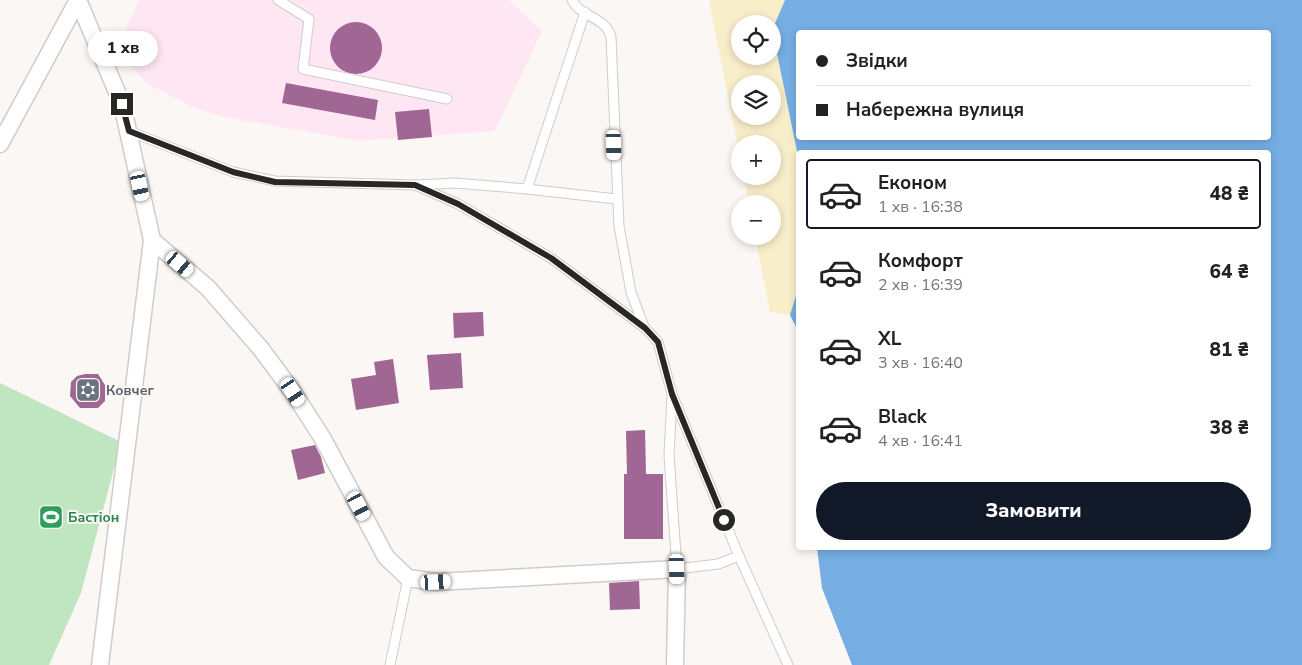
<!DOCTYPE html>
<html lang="uk">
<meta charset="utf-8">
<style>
:root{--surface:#fff;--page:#f2f2f2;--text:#222;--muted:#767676;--line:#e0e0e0;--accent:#111827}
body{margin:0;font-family:"Nunito Sans",sans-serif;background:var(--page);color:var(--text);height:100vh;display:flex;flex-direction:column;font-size:19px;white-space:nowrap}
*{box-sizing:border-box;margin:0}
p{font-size:16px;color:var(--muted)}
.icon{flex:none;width:28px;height:28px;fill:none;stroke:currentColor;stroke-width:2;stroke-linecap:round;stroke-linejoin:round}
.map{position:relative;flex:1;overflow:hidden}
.panel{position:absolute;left:796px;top:150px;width:475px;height:400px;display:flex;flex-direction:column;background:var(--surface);border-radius:5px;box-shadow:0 2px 8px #0003}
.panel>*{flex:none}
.guide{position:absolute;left:796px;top:30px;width:475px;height:110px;border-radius:5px;box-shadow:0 2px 8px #0003;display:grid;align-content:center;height:110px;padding:0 20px;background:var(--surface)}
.controls{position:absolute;left:731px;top:15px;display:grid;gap:10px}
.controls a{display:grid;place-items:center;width:50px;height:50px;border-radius:50%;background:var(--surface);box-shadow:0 2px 8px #0003;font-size:25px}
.end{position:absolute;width:22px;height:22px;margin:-11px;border:6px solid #292726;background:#fff;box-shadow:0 0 0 2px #fff}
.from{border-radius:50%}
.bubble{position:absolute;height:35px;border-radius:18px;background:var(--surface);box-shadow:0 2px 8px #0003;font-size:16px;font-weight:800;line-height:35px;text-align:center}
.car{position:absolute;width:15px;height:30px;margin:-15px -8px;border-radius:6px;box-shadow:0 0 4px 1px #0007;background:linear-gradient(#fff 24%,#345 0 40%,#fff 0 76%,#345 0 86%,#fff 0)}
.guide b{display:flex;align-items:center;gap:18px;height:48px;font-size:19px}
.guide b+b{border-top:1px solid var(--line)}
.guide i{width:12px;height:12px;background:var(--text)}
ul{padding:9px 0 0;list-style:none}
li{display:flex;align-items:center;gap:15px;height:70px;margin:0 10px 8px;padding:0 10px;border:2px solid transparent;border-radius:5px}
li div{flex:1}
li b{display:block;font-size:19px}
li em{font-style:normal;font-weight:800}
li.selected{border-color:var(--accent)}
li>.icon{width:45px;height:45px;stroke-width:1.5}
.primary-button{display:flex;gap:10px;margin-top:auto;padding:10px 20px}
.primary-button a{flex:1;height:58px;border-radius:30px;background:var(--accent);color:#fff;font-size:20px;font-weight:800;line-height:58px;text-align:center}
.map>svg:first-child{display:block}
.industrial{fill:#fee7f3}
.green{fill:#bfe5c1}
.sand{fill:#f8eec9;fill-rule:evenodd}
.water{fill:#76aee3;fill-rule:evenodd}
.building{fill:#a06694}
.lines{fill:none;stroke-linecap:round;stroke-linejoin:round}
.service-casing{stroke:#d0ccc9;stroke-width:11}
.minor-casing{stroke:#d0ccc9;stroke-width:19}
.service{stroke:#fff;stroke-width:9}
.minor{stroke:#fff;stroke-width:16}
.route{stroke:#292726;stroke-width:6}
.labels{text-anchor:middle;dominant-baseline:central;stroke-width:4;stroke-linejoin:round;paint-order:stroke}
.worship-label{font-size:14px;font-weight:bold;fill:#5b616d;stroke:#fbf7f4;text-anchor:start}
.leisure-label{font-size:14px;font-weight:bold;fill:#27864d;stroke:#fbf7f4;text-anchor:start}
</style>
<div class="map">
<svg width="1302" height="665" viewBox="0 0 1302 665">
<rect width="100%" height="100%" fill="#fbf7f4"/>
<polygon class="industrial" points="139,0 509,0 542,31 495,131 359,141 224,117 195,108 146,83 117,49"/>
<polygon class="green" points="0,383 121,442 81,593 49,665 0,665"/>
<path class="sand" d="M709,0H785L773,28L772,24H740V56H772L773,34L799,161V286L790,315L770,312L755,236H772V204H749L744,176H772V144H740V158ZM740,84H772V116H740Z"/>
<g class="water">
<path d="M785,0H1302V665H852L822,588L817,548H1269V152H799V161L773,34V28ZM799,32H1269V138H799Z"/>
<polygon points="799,286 799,333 790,315"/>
</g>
<g class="building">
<circle cx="356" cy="48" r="26"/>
<polygon points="286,83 378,100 375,120 282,103"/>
<polygon points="429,109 432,137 398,140 395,112"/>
<polygon points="483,312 484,336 454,338 453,313"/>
<polygon points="461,353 463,388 430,390 427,355"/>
<polygon points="393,359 399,403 356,410 351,379 376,375 374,362"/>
<polygon points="85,374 98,374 105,385 105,401 98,408 80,408 70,396 71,382 77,376"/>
<polygon points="645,430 646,474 663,474 663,539 624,539 624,474 627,474 626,431"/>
<polygon points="315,445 321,457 325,473 298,480 291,450"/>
<polygon points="639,581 640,609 610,610 609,583"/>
</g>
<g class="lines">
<defs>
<g id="service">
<polyline points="278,0 309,19 303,69 447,99"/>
<path d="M572,0C581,18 605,16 611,37L619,226L631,292L644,327"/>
<polyline points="129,131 233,172 275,181 415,185 455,183 527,189 585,12"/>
<polyline points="415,185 458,204 551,258 645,328 658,342 672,394 739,556 788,665"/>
<polyline points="527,189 616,199"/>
<polyline points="672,397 669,455 677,569 718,564 739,556"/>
<polyline points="390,665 408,578"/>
</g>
<g id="minor">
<polyline points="78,0 122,104 152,240 100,665"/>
<polyline points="0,144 78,0"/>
<polyline points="152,240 208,288 261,349 293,392 323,439 386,557 408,578 436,582 677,569 675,665"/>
</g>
</defs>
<use href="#service" class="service-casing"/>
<use href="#minor" class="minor-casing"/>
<use href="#service" class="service"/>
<use href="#minor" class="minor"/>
</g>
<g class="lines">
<polyline class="route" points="122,104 129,131 233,172 275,182 415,185 458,204 551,258 645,328 658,342 672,394 724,520"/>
</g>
<defs>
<symbol id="synagogue-square" viewBox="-11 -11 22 22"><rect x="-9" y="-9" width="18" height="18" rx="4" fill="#6b7280" stroke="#fbf7f4"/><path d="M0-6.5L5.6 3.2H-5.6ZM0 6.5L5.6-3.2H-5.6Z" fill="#fff"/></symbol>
<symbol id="stadium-square" viewBox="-11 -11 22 22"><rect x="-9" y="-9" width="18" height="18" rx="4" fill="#2e9e5b" stroke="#fbf7f4"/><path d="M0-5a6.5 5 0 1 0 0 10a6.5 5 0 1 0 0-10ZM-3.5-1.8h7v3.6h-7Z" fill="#fff"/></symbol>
</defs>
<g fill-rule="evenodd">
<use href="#synagogue-square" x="74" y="376" width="28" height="28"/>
<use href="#stadium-square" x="37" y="503" width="28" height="28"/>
</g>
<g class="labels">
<g class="worship-label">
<text x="106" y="390">Ковчег</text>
</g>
<g class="leisure-label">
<text x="68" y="517">Бастіон</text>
</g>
</g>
</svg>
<div class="controls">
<a><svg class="icon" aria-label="locate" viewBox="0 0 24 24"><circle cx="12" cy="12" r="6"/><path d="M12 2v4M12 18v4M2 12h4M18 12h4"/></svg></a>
<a><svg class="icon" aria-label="layers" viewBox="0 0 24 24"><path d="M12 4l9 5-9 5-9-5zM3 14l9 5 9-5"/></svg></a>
<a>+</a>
<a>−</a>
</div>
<i class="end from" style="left:724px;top:520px"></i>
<i class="end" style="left:122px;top:104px"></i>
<div class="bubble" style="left:88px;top:31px;width:70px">1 хв</div>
<i class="car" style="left:614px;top:145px;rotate:178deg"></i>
<i class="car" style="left:140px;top:186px;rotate:168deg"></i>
<i class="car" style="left:180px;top:264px;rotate:130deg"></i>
<i class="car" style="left:293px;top:392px;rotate:147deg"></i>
<i class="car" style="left:359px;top:506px;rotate:152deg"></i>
<i class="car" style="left:677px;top:569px;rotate:178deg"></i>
<i class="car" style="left:436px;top:582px;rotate:87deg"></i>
<div class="guide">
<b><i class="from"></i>Звідки</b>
<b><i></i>Набережна вулиця</b>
</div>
<section class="panel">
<ul>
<li class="selected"><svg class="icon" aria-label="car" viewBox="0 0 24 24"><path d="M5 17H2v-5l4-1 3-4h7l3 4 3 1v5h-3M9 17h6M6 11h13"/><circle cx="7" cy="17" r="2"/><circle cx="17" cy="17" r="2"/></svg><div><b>Економ</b><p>1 хв · 16:38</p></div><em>48 ₴</em></li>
<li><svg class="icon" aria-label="car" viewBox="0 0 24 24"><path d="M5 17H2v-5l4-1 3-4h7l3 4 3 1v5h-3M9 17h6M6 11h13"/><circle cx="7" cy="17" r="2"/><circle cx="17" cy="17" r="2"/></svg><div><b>Комфорт</b><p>2 хв · 16:39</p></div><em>64 ₴</em></li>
<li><svg class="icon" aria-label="car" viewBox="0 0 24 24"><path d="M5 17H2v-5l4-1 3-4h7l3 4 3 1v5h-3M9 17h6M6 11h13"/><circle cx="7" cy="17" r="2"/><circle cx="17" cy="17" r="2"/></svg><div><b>XL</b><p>3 хв · 16:40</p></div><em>81 ₴</em></li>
<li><svg class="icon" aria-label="car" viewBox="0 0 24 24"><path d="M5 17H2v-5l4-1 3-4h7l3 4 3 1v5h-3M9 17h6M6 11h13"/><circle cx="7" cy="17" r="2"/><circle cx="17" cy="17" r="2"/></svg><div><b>Black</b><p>4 хв · 16:41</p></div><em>38 ₴</em></li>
</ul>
<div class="primary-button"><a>Замовити</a></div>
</section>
</div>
